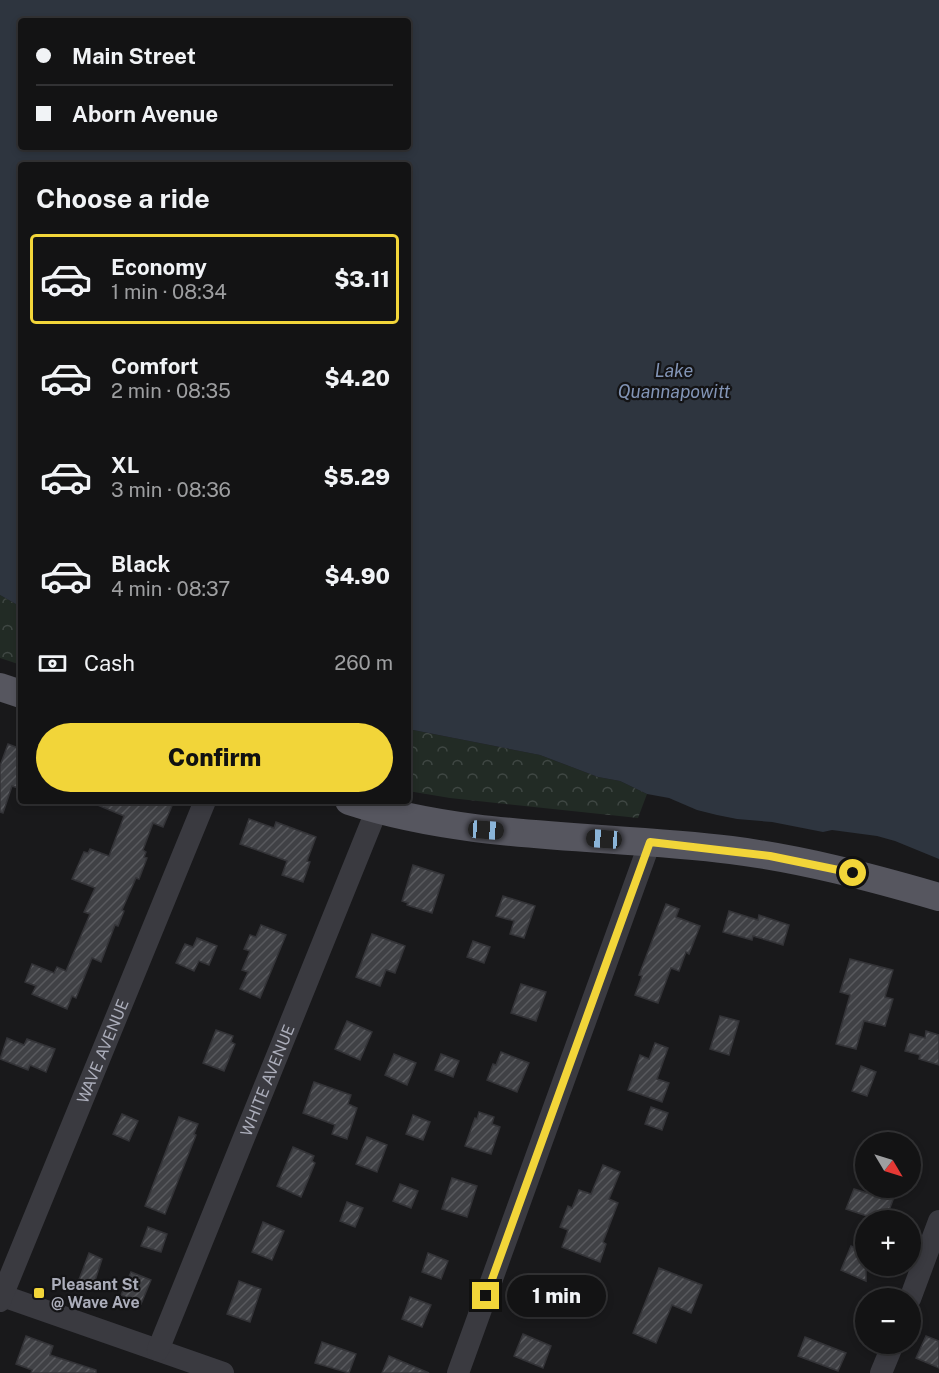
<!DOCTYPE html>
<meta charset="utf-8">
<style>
:root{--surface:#131314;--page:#202022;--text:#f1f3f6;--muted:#9d9ea0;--line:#323234;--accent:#f2d539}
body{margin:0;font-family:"Public Sans",sans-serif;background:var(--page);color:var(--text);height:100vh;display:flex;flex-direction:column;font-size:22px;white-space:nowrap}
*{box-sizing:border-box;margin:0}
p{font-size:20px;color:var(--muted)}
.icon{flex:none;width:33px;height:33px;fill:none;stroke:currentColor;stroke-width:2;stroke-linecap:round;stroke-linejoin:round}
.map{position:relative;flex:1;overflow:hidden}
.details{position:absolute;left:18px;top:162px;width:393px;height:642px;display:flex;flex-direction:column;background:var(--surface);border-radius:6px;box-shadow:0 3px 9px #0003,0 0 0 2px var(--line)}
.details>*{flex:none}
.guide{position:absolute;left:18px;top:18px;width:393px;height:132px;border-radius:6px;box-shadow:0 3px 9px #0003,0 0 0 2px var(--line);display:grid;align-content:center;height:132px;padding:0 18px;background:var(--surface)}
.needle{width:39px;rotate:128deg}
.tools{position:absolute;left:855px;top:1132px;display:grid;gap:12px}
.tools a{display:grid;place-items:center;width:66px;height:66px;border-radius:50%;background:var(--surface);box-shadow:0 3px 9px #0003,0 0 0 2px var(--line);font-size:30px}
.end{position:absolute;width:27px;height:27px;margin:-14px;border:8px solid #f2d539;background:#111;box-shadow:0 0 0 3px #111}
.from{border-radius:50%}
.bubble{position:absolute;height:42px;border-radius:21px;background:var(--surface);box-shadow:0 3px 9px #0003,0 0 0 2px var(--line);font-size:20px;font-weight:800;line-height:42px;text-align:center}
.car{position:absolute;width:18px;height:36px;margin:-18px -9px;border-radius:8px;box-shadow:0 0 4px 2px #0007;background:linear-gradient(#222 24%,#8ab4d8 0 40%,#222 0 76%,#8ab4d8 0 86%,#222 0)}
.guide b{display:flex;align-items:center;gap:21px;height:57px;font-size:22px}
.guide b+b{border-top:2px solid var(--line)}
.guide i{width:15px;height:15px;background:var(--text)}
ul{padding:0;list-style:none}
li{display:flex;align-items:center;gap:18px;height:90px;margin:0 12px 9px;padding:0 6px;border:3px solid transparent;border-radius:6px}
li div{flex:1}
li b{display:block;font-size:22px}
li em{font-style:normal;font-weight:800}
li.on{border-color:var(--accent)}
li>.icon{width:54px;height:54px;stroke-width:1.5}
h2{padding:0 18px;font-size:27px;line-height:72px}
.pay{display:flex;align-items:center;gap:15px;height:66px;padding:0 18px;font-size:22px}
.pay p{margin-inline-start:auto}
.primary-button{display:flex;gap:12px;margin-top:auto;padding:12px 18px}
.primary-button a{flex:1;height:69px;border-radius:36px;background:var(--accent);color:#111;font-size:24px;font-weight:800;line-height:69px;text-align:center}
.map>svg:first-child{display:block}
.forest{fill:url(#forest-crowns)}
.water{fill:#2e353f;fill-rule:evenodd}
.building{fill:url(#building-hatch);stroke:#333337;stroke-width:1.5}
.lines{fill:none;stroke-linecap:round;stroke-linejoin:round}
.minor{stroke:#3a3a40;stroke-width:22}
.major{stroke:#56565f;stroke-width:28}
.route{stroke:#f2d539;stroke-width:8}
.poi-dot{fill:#f2d539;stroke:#141416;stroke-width:2}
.labels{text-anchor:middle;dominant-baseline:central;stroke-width:4.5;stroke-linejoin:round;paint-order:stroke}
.street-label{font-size:16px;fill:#abadba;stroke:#141416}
.poi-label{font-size:16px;font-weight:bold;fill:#abadba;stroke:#141416;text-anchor:start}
.water-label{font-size:18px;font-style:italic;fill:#8294b5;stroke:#141416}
</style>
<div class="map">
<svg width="939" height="1373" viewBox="0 0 939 1373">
<defs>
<pattern id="forest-crowns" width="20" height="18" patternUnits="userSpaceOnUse" patternTransform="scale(1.5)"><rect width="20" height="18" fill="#222b25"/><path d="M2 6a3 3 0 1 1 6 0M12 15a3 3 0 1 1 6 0" fill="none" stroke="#3f4743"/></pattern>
<pattern id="building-hatch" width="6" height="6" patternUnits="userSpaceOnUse" patternTransform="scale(1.5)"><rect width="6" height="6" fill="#404145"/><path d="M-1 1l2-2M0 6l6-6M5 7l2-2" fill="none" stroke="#595a5e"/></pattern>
</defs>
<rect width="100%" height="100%" fill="#19191b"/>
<g class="forest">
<polygon points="0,595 21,607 21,665 0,658"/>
<polygon points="408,729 540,755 598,777 620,781 647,794 638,818 450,798 408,791"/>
</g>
<path class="water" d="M0,0H939V859L895,841L877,836L832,830L823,832L772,822L737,819L717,815L697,810L669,798L647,794L620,781L598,777L540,755L408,729V165H21V607L0,595ZM21,21H408V147H21Z"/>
<g class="building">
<polygon points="8,744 21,749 21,789 12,786 3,813 0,812 0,766"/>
<polygon points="88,801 174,801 163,827 153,823 143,850 146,852 144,857 147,858 139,879 136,878 122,910 124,911 118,926 115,925 101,962 92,958 76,998 72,996 67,1009 32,994 36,986 25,982 32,964 54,973 57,967 66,971 90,914 84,912 95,888 72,879 84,852 88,853 90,849 109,856 124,816"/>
<polygon points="249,819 274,828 276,822 316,837 307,861 310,862 303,882 282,875 287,861 240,844"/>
<polygon points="413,865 444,875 432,913 407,905 408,903 402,901"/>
<polygon points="503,896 535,906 524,938 510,934 514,921 496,916"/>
<polygon points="666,904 679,909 676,917 700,926 689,954 686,952 679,971 671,968 658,1003 635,995 642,976 639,975"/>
<polygon points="729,911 758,920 759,915 789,925 783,945 753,936 752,940 723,932"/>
<polygon points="261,925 286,935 260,998 240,989 248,972 242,970 250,951 244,949 250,935 256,937"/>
<polygon points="372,934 405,946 395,973 386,970 380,986 356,977"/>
<polygon points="197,938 217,946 209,965 199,961 194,971 176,963 185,944 193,947"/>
<polygon points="473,941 490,947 484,963 467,957"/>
<polygon points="850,959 893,970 885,997 893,999 885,1026 864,1021 856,1049 836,1044 850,995 840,992"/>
<polygon points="521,984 546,992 536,1021 511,1013"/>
<polygon points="720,1016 739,1021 729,1055 710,1049"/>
<polygon points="347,1021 372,1032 360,1060 335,1049"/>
<polygon points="216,1030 233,1036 231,1042 235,1044 224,1071 203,1063"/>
<polygon points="926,1031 939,1035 939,1065 919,1059 920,1055 905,1051 910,1034 925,1038"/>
<polygon points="7,1038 24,1045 27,1039 55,1049 46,1072 30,1065 28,1070 0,1059"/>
<polygon points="655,1043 668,1048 657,1079 669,1083 662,1102 628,1090 640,1055 649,1059"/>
<polygon points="501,1052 529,1063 517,1092 487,1080 493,1064 496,1065"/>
<polygon points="394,1054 416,1063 407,1085 385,1075"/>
<polygon points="441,1054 459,1061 453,1077 435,1070"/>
<polygon points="861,1066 876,1072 867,1096 852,1091"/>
<polygon points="314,1082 351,1095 348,1104 357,1108 347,1139 332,1134 335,1125 303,1113"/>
<polygon points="651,1107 668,1113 662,1130 645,1124"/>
<polygon points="479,1112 494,1117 492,1124 500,1127 491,1154 465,1146 475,1118 477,1119"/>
<polygon points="122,1114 138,1121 129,1141 113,1134"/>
<polygon points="413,1115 430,1122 423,1140 406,1134"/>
<polygon points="179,1117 198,1124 194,1134 196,1135 165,1214 145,1206"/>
<polygon points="367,1137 387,1145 377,1172 356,1164"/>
<polygon points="293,1147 314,1156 312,1161 315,1163 301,1197 277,1186"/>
<polygon points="603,1165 620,1172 609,1199 618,1203 603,1242 606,1244 600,1262 562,1247 568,1230 560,1227 568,1206 572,1208 579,1190 591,1194"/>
<polygon points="452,1178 477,1186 467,1217 442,1209"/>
<polygon points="400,1184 418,1191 411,1208 393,1201"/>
<polygon points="869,1188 887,1188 896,1192 888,1213 886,1212 882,1221 846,1209 854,1189 867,1193"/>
<polygon points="347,1202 363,1208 355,1227 340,1221"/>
<polygon points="263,1222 284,1231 272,1260 252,1252"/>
<polygon points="148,1227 167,1234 161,1252 141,1246"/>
<polygon points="851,1246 866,1253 866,1281 841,1270"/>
<polygon points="89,1253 102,1259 92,1290 77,1285"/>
<polygon points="428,1253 448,1261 441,1279 422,1272"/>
<polygon points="659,1268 702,1285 691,1313 672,1305 656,1343 633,1333"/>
<polygon points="131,1272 151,1280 141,1304 121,1295"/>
<polygon points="239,1281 261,1289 250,1322 227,1314"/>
<polygon points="410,1297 431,1305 422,1327 402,1319"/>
<polygon points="523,1334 551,1346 543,1368 514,1356"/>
<polygon points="26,1336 53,1346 50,1355 96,1370 96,1373 31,1373 32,1370 16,1364"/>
<polygon points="926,1336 939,1341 939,1368 916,1358"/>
<polygon points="805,1337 846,1353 838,1371 798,1356"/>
<polygon points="322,1342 356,1354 349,1373 315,1363"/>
<polygon points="389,1356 429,1373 382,1373"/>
</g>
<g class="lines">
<g class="minor">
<polyline points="0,1295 223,1373"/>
<polyline points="910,1299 939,1221"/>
<path id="s1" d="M0,1301L205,801"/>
<path id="s2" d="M158,1350L377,809"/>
<polyline points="458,1373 650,842"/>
<polyline points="881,1373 893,1344"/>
</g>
<g class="major">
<polyline points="0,687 21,694"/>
<path d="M349,801C472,841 604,834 731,850C802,859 870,877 939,897"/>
</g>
</g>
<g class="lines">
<polyline class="route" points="486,1296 650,842 770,856 853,873"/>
</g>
<rect class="poi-dot" x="33" y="1287" width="12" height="12" rx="3"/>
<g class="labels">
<g class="street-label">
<text stroke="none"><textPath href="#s1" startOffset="270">WAVE AVENUE</textPath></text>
<text stroke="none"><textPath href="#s2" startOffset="291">WHITE AVENUE</textPath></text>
</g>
<g class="poi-label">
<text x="51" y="1284">Pleasant St<tspan x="51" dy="18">@ Wave Ave</tspan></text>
</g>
<g class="water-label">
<text x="674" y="370">Lake<tspan x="674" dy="21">Quannapowitt</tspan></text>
</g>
</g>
</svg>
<div class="tools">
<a><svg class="needle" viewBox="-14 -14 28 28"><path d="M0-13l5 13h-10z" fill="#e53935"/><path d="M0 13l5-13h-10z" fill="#9d9ea0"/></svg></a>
<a>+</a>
<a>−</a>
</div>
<i class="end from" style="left:853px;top:873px"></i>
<i class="end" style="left:486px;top:1296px"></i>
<div class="bubble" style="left:507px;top:1275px;width:99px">1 min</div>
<i class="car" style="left:486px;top:830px;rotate:94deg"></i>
<i class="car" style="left:604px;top:839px;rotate:274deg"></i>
<div class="guide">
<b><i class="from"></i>Main Street</b>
<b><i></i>Aborn Avenue</b>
</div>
<section class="details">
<h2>Choose a ride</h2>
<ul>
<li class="on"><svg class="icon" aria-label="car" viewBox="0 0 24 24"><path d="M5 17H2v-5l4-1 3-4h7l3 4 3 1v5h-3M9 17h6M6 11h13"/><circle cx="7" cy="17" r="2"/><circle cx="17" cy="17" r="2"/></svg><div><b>Economy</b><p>1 min · 08:34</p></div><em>$3.11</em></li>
<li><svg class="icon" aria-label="car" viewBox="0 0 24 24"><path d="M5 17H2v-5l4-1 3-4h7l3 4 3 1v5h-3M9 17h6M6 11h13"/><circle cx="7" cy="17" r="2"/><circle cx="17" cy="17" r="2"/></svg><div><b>Comfort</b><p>2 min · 08:35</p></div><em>$4.20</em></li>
<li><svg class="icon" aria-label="car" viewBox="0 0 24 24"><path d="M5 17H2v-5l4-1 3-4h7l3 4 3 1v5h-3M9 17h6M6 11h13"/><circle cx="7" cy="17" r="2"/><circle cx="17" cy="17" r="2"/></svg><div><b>XL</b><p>3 min · 08:36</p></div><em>$5.29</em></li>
<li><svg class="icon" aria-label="car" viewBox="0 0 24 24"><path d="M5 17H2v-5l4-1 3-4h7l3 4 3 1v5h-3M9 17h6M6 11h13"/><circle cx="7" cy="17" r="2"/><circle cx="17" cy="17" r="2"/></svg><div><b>Black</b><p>4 min · 08:37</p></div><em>$4.90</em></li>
</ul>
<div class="pay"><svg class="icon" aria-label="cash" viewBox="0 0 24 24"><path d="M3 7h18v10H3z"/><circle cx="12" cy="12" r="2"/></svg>Cash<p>260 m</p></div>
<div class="primary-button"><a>Confirm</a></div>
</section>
</div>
